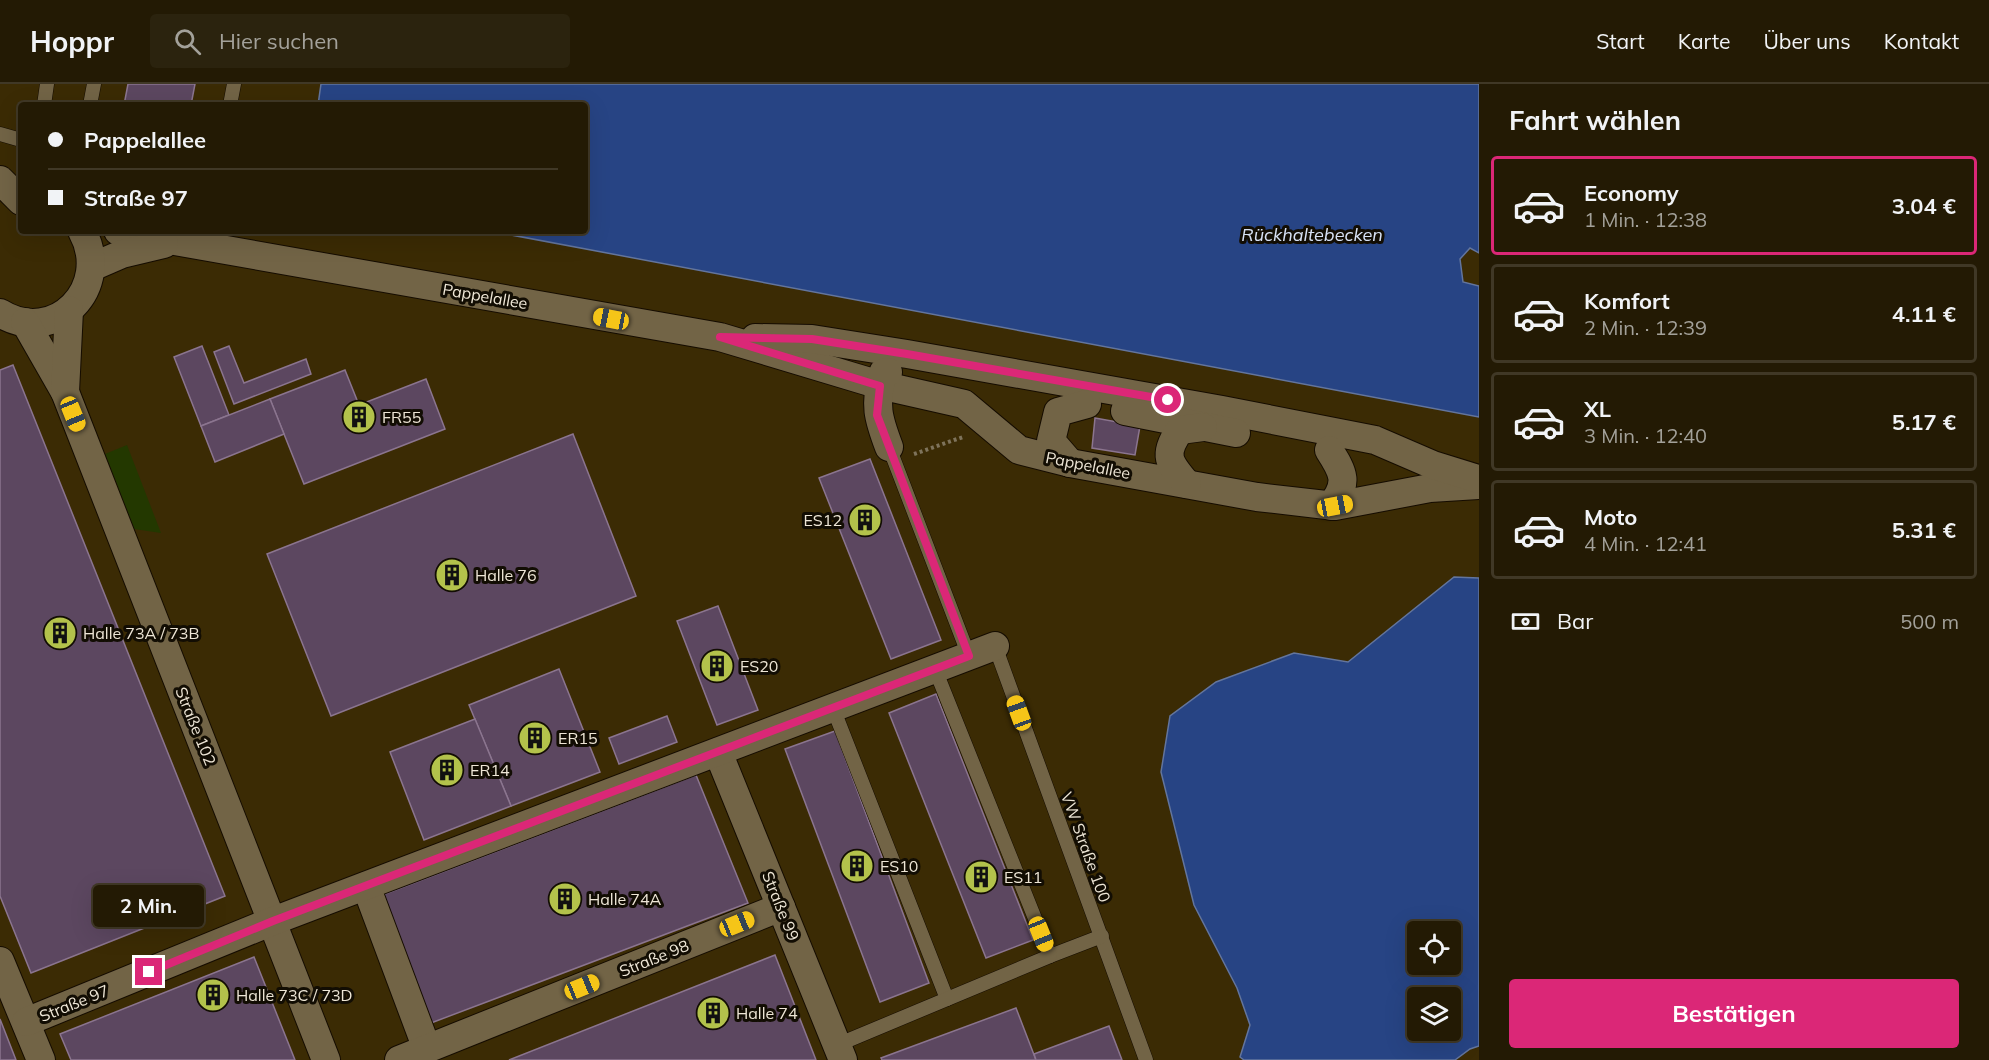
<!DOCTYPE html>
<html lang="de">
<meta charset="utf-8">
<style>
:root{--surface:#231a04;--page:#2b230e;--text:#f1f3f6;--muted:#a3a19a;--line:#403826;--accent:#db2777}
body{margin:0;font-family:Mulish,sans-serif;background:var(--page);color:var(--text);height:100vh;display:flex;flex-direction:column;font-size:22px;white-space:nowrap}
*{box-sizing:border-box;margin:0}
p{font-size:20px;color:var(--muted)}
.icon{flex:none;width:33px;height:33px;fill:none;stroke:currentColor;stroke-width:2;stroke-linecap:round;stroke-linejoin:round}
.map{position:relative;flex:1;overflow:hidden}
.sheet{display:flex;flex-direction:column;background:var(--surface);width:510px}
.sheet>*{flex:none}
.banner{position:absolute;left:18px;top:18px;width:570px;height:132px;border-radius:6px;box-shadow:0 6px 24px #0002,0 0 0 2px var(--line);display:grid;align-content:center;height:132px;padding:0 30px;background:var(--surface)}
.buttons{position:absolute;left:1407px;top:837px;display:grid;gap:12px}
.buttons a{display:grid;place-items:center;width:54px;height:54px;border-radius:6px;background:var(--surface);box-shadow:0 6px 24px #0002,0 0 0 2px var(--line);font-size:30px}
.end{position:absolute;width:27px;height:27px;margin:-14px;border:8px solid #db2777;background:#fff;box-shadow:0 0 0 3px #fff}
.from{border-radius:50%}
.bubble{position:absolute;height:42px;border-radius:6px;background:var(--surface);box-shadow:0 6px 24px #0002,0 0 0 2px var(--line);font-size:20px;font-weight:700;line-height:42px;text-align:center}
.car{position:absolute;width:18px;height:36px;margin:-18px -9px;border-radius:8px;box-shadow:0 0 4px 2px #0007;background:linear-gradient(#f5c518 24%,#345 0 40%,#f5c518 0 76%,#345 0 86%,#f5c518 0)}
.banner b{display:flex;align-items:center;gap:21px;height:57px;font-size:22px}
.banner b+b{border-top:2px solid var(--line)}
.banner i{width:15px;height:15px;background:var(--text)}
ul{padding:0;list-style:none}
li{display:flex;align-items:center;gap:18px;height:99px;margin:0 12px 9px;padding:0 18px;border:3px solid var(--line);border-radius:6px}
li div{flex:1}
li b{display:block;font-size:22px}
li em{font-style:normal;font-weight:700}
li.selected{border-color:var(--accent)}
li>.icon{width:54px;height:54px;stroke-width:1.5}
h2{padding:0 30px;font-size:27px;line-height:72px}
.pay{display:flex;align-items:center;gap:15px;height:66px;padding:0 30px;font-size:22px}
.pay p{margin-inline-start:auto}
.button{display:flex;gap:12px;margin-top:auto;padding:12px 30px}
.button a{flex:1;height:69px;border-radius:6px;background:var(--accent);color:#fff;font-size:24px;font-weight:700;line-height:69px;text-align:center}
header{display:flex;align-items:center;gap:36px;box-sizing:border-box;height:84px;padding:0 30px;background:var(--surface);border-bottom:2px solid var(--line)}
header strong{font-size:28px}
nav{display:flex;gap:33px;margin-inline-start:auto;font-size:21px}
.search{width:420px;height:54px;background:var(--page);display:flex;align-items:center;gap:15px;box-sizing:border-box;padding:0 21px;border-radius:6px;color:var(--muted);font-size:22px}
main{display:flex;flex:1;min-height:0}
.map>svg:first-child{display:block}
.built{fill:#3b2b04;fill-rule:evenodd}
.green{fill:#233800}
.water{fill:#274484;stroke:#63759d;stroke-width:1.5;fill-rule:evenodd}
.building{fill:#5c4760;stroke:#8b758f;stroke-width:1.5}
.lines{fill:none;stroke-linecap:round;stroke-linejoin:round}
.lane-casing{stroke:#150c00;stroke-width:15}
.street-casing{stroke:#150c00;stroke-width:30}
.path{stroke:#7e735b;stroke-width:4;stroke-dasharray:3 3;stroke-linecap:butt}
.lane{stroke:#726446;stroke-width:14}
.street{stroke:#726446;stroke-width:28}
.route{stroke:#db2777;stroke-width:8}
.labels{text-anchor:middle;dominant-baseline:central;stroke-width:6;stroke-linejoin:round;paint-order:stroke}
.street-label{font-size:16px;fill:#eee6d6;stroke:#120d03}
.poi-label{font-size:16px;fill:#eee6d6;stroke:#120d03;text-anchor:start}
.water-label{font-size:18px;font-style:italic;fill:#d8e2f5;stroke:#120d03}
</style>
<header>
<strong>Hoppr</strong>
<div class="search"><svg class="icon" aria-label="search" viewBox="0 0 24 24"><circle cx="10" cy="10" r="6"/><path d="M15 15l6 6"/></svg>Hier suchen</div>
<nav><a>Start</a><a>Karte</a><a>Über uns</a><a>Kontakt</a></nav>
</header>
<main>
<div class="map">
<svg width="1479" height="976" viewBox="0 0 1479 976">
<rect width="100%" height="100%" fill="#2f2305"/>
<path class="built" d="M0,0H1479V976H0ZM21,21H585V147H21ZM1418,848H1450V880H1418ZM1418,914H1450V946H1418Z"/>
<polygon class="green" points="127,361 161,449 134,445 105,370"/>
<g class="water">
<polygon points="321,0 1479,0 1479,169 1470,164 1460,175 1463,198 1479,202 1479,333 490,147 585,147 585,21 318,21"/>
<path d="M1454,493L1479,494V962L1470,965L1455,976H1244L1240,973L1250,941L1237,904L1194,821L1161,688L1170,632L1216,598L1294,569L1348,578ZM1418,848H1450V880H1418ZM1418,914H1450V946H1418Z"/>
</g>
<g class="building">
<polygon points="128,0 195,0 191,21 124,21"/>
<polygon points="202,262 229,331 201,342 174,273"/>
<polygon points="229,262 244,299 306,275 311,290 234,320 214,268"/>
<polygon points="13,281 225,812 31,889 0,812 0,286"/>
<polygon points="345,286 359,321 426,295 445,345 304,400 270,315"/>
<polygon points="270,315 284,350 215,378 201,342"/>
<polygon points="1095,334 1140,342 1135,371 1092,364"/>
<polygon points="573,350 636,512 331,632 267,470"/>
<polygon points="870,375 941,556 891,575 819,394"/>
<polygon points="718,522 758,626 717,641 677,537"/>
<polygon points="559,585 600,688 511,722 469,621"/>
<polygon points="936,610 1033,856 986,874 889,629"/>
<polygon points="667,632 677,658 619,680 609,654"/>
<polygon points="475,635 511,722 424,756 390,668"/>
<polygon points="835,647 929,899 880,918 785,665"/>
<polygon points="696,691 748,819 431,939 382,811"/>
<polygon points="775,871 816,976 509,976"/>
<polygon points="254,873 295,976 71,976 60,950"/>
<polygon points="1016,924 1036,976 882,976 881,974"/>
<polygon points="0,935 16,976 0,976"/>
<polygon points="1109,942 1122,976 1036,976 1034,970"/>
</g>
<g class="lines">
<defs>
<g id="lane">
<polyline points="44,21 47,0"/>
<polyline points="90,21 94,0"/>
<polyline points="230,21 234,0"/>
<polyline points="0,50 21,56"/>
<polyline points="889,363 969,572"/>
<polyline points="995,562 1146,976"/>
<polyline points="833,624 947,915"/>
<polyline points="1050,872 1102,852"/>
<polyline points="837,961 1050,872 935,585"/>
</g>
<g id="street">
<polyline points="0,96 21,117"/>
<polyline points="118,147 720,253 880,301 964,320 1019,366 1070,379 1257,413 1335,422 1430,404 1479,401"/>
<polyline points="92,183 122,170 164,160"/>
<path d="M0,229C55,263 113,203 82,147"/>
<polyline points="25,238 65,308 326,976"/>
<polyline points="755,254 812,255 907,270 1222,326 1375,356 1433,381 1478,395"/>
<path d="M888,288L883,289C874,321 878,334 889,363"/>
<polyline points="65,308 69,226"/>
<polyline points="1125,327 1236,349"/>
<path d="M1329,366C1344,389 1349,399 1331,422"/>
<polyline points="1070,379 1051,357 1058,328 1087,320"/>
<path d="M1187,400C1169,379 1162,371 1180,346L1203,343"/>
<polyline points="718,668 843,976"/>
<polyline points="366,802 427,965"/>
<polyline points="0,877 41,976"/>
<polyline points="26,938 273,837 995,562"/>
<polyline points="399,976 781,823"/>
</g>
</defs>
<use href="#lane" class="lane-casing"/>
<use href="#street" class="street-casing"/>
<polyline class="path" points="914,370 963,353"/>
<use href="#lane" class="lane"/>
<use href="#street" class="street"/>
</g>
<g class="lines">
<polyline class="route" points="149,888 273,837 969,572 877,331 880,302 720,253 812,255 907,270 1168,316"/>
</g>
<defs>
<symbol id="building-disc" viewBox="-11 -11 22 22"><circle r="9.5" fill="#b3c24b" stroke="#120d03"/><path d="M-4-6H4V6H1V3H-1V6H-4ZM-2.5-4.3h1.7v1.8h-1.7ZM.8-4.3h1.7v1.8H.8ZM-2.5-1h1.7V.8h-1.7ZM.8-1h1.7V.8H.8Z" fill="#111"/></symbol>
</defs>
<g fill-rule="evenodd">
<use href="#building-disc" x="340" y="314" width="38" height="38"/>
<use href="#building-disc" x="846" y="417" width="38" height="38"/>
<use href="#building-disc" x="433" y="472" width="38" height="38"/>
<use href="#building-disc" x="41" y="530" width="38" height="38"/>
<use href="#building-disc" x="698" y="563" width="38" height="38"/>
<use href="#building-disc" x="516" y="635" width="38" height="38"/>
<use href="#building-disc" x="428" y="667" width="38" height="38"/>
<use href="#building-disc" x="838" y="763" width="38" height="38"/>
<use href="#building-disc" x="962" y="774" width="38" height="38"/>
<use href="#building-disc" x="546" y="796" width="38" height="38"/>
<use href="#building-disc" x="194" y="892" width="38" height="38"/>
<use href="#building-disc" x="694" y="910" width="38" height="38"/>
</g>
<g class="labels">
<g class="street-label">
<text transform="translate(485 212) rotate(10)">Pappelallee</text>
<text transform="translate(1088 381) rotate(11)">Pappelallee</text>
<text transform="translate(196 642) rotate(68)">Straße 102</text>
<text transform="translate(1086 763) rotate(70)">VW Straße 100</text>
<text transform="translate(781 822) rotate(68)">Straße 99</text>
<text transform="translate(654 874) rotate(-22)">Straße 98</text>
<text transform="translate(74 919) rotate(-22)">Straße 97</text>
</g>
<g class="poi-label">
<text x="382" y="333">FR55</text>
<text x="842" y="436" text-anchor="end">ES12</text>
<text x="475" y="491">Halle 76</text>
<text x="83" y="549">Halle 73A / 73B</text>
<text x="740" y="582">ES20</text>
<text x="558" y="654">ER15</text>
<text x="470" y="686">ER14</text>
<text x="880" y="782">ES10</text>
<text x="1004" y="793">ES11</text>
<text x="588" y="815">Halle 74A</text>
<text x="236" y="911">Halle 73C / 73D</text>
<text x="736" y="929">Halle 74</text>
</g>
<g class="water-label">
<text x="1312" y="150">Rückhaltebecken</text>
</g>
</g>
</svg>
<div class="buttons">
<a><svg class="icon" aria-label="locate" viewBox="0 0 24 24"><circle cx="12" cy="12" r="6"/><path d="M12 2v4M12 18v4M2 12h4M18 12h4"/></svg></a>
<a><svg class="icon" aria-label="layers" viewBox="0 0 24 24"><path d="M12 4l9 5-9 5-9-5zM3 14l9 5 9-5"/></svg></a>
</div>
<i class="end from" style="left:1168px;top:316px"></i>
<i class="end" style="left:149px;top:888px"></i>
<div class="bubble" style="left:93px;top:801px;width:111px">2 Min.</div>
<i class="car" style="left:611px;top:235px;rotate:281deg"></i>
<i class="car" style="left:73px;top:330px;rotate:158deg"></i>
<i class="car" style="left:1335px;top:422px;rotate:79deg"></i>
<i class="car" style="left:1019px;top:629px;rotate:340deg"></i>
<i class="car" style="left:737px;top:840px;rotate:68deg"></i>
<i class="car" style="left:1041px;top:850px;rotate:158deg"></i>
<i class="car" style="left:582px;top:903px;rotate:68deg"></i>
<div class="banner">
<b><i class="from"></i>Pappelallee</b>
<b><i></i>Straße 97</b>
</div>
</div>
<section class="sheet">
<h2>Fahrt wählen</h2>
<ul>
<li class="selected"><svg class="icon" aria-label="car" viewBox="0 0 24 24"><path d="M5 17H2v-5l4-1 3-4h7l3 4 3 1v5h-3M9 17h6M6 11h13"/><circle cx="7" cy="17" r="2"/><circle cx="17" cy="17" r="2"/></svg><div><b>Economy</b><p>1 Min. · 12:38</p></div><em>3.04 €</em></li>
<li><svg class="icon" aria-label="car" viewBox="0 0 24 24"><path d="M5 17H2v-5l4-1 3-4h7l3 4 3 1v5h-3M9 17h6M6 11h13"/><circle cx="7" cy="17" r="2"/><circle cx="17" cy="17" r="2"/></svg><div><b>Komfort</b><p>2 Min. · 12:39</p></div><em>4.11 €</em></li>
<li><svg class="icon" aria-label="car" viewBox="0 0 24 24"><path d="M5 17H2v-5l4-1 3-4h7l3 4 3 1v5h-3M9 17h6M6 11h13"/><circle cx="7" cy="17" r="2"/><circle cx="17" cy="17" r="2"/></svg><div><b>XL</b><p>3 Min. · 12:40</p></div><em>5.17 €</em></li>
<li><svg class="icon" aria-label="car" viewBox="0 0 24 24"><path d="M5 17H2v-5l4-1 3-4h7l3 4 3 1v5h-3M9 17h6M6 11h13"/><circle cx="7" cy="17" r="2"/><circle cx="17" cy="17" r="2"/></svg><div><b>Moto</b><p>4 Min. · 12:41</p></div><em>5.31 €</em></li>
</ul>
<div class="pay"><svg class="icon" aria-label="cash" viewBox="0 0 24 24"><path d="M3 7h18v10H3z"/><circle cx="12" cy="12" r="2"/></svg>Bar<p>500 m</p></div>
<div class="button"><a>Bestätigen</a></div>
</section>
</main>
